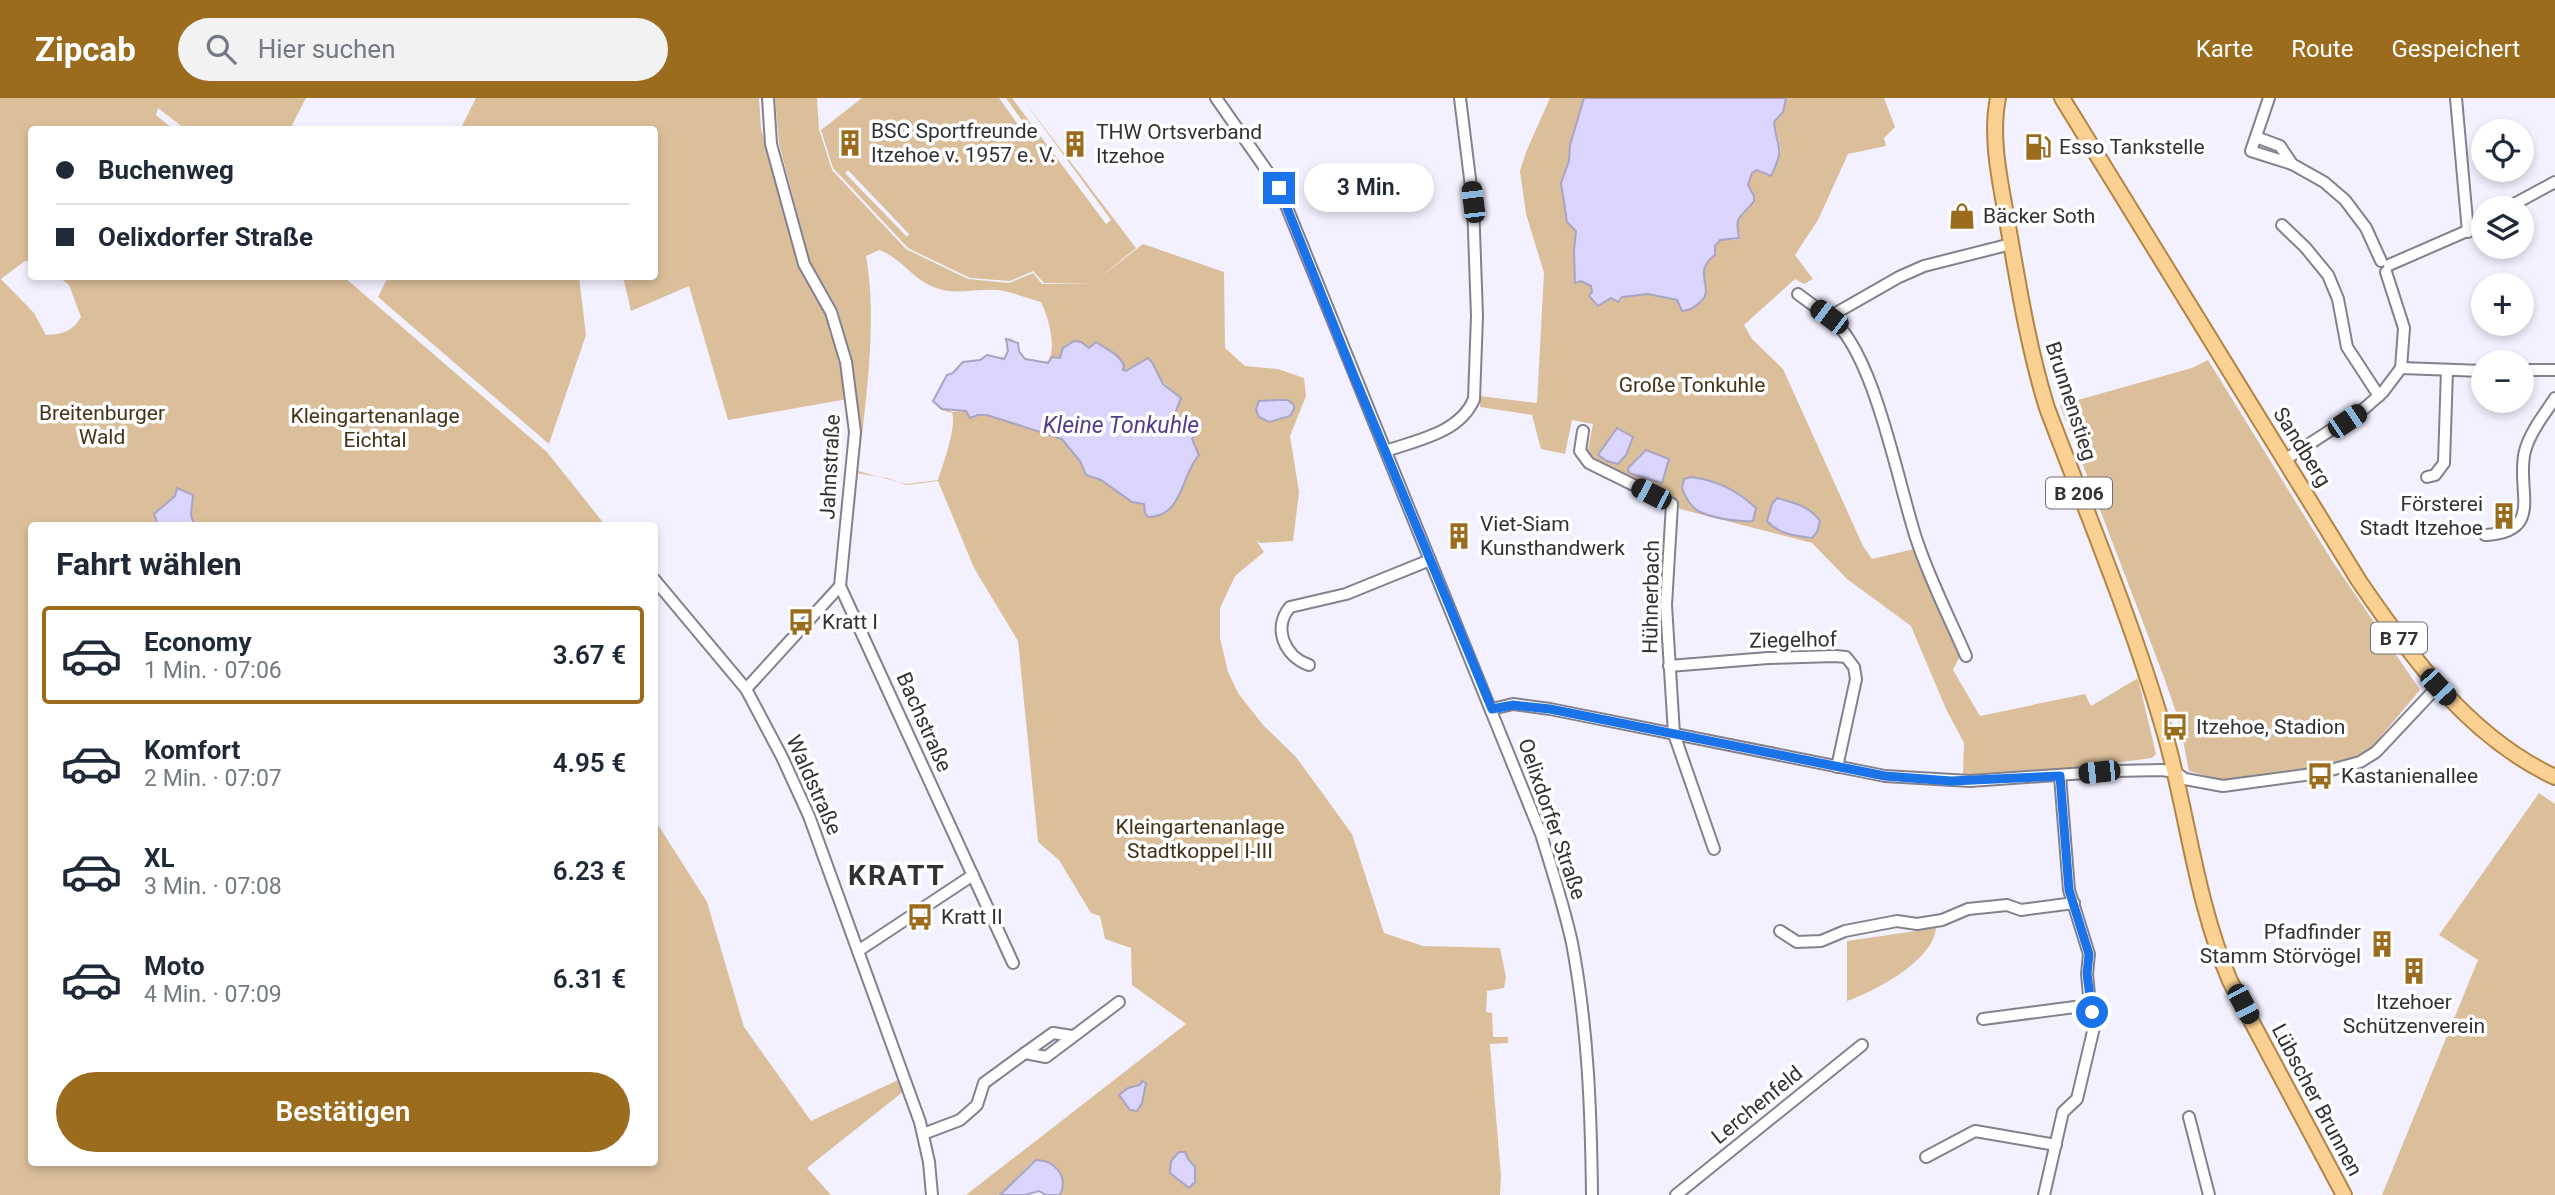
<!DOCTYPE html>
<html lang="de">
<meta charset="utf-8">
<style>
:root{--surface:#fff;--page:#f2f2f3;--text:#1f2937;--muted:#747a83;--line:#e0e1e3;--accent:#9b6c1d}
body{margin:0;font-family:Roboto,sans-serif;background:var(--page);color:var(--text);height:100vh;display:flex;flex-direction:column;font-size:26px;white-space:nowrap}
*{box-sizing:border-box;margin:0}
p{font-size:23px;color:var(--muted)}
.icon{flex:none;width:38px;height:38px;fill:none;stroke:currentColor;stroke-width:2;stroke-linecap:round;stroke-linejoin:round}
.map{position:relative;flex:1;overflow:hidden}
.drawer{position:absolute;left:28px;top:424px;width:630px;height:644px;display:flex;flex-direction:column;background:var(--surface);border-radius:7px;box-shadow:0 4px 10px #0003}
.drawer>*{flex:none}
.banner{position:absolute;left:28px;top:28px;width:630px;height:154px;border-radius:7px;box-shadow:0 4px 10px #0003;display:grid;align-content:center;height:154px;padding:0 28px;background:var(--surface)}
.buttons{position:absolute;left:2471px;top:21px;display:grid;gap:14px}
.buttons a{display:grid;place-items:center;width:63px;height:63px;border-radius:50%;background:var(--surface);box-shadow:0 4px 10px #0003;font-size:35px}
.end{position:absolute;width:32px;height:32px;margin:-16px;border:9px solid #1a73e8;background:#fff;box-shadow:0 0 0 4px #fff}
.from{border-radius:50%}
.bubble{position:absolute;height:49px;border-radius:24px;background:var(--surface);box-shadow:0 4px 10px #0003;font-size:23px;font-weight:600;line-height:49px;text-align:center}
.car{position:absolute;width:21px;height:42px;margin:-21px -10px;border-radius:9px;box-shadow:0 0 5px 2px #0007;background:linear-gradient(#222 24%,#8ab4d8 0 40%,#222 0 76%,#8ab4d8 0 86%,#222 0)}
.banner b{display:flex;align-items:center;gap:24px;height:66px;font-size:26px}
.banner b+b{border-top:2px solid var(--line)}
.banner i{width:18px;height:18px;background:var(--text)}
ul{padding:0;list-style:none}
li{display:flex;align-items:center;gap:21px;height:98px;margin:0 14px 10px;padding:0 14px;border:4px solid transparent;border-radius:7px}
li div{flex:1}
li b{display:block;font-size:26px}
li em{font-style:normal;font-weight:600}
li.active{border-color:var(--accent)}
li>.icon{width:63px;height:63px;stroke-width:1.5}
h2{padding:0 28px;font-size:32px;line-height:84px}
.primary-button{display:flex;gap:14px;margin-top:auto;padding:14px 28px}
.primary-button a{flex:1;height:80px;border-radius:42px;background:var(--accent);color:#fff;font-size:28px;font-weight:600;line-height:80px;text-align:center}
header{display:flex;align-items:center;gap:42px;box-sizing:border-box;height:98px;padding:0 35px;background:var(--accent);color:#fff}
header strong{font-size:33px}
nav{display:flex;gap:38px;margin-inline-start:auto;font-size:24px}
.search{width:490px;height:63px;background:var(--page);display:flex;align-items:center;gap:18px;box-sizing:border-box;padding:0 24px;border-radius:38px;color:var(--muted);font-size:26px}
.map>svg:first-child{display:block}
.green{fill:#dbbf9a;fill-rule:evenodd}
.water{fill:#dbd5fe;stroke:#a8a4c2;stroke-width:2}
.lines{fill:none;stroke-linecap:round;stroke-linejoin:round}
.minor-casing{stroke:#83818e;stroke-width:14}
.major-casing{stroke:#b18644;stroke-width:18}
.minor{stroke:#fff;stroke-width:10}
.major{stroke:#fad193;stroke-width:14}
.route{stroke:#1a73e8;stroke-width:9}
.labels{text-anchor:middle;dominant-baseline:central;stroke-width:7;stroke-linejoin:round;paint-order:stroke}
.shield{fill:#fff;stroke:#706f72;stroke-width:2}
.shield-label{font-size:19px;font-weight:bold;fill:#323136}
.poi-label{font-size:21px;fill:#323136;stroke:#fff;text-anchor:start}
.park-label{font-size:21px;fill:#453317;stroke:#fff}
.street-label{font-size:21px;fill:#323136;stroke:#fff}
.water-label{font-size:23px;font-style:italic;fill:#513d8b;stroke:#fff}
.district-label{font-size:28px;font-weight:bold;letter-spacing:2px;fill:#323136;stroke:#fff}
</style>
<header>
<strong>Zipcab</strong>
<div class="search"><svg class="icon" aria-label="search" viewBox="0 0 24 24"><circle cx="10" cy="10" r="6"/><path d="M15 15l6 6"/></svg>Hier suchen</div>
<nav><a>Karte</a><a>Route</a><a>Gespeichert</a></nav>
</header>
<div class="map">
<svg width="2555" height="1097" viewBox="0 0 2555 1097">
<rect width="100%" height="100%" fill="#f3f1ff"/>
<g class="green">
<path d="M0,0H306L290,31H185L158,10L156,17L173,31L32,32L31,164L25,163L1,181L34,215L46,237C63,236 72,234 81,219L69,187L59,179H344L547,354L605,427H194L191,417L193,406L178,390C171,408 161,404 158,427H32V1064H654L655,722L707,804L744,929L811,1023L900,981L904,993L807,1070L831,1097H0Z"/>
<polygon points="476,0 759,0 761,30 798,167 826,217 842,267 848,301 728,322 689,188 631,213 623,179 654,178 654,32 460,32"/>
<path d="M775,0H817L819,31L832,72L906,151L968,181L1009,185L1033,175L1042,186L1094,185H1044L1033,173L1010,183L970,180L908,150L833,70L821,32L862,0H999L1024,35L1028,31L1006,0H1012L1106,126L1111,122L1022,0L1136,150L1098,181L1143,146L1224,174L1225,250L1245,268L1278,271L1304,280L1306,298L1290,338L1299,394L1293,443L1260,445L1256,442L1264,454L1235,478L1220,510V540L1228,574L1238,595L1263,627L1296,659L1352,736L1384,835L1423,848L1500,850L1506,879L1504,890L1487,893L1486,914L1492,915L1493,939H1508V945L1490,946L1501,1078L1500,1097H1060L1056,1069L1041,1062L1031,1065L1000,1097H966L1186,926L1132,887L1131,850L1105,841L1100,818L1091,815L1059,762L1038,744L1018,543L974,470L938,383L906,387L888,380L856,375L857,312L851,263L838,212L810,164L779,46ZM848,72L909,136L907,139L845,75ZM879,152C900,159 913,181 933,189C954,198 976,190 998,192C1012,194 1027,200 1041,204C1048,218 1058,252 1047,264L1025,260L1019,253L1018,245L1010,240L1006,241L1007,253L1004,260L987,256L979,262L962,264L952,275L946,277L932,303L941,312L952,315C957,328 943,367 938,382L906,386L858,373C865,308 878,222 866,158ZM1007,242L1018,245L1019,253L1025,261C1041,264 1045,264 1060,260L1066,246L1081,244L1089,250L1100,246C1110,259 1116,252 1123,272L1126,273L1147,260L1160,282L1169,289L1176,310L1174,318L1178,325L1186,323L1202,328C1190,339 1192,343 1199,357L1189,368L1186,381L1146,410L1144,406L1132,404L1101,382L1086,377L1080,363L1062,341L987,317L966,313L952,314L933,303L947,277L953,275L963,264L980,262L987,257L1004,261L1008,253ZM1283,302L1274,323L1269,324L1264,321L1259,303ZM1179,1054L1195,1069V1084L1190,1089L1171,1077V1063Z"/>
<path d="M1550,0H1584L1570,47L1569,63L1561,85L1567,124L1576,133L1574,153L1576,185L1581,183L1591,188L1596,205L1611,200L1621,203L1622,199L1648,196L1677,202L1683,213C1693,212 1706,202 1706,190C1706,184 1701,180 1704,173C1708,163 1712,150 1719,142H1736L1740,136L1735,126L1738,120L1754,103L1748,87L1752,74L1757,72L1771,77L1781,52L1774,24L1783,14L1786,0H1884L1895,29L1884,40L1886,48L1848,56L1818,122L1795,157L1813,181L1804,186L1795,181L1744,227L1752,241L1783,271L1863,448L1872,461L1914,451L1960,558L1953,572L1980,618L2085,596L2091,608L2138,580L2156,656L2152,660L2069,671L1963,677L1964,645L1946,611L1911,528L1847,481L1812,445L1680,411L1669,401L1591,363L1587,356L1593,326L1572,322L1565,356L1541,351L1532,317L1480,309V298L1537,305L1544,175L1526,116L1520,73L1526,54ZM1640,356L1662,385L1629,375L1628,370ZM1708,381L1741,396L1730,422L1698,413L1688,403Z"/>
<polygon points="388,179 579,179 586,237 549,346 378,199"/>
<polygon points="2208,262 2331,461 2420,592 2366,656 2351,663 2225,683 2189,673 2179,623 2165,582 2060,307 2192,270"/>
<polygon points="2539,695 2555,706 2555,1097 2382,1097 2478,862 2439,837"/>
<path d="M1936,830C1933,863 1875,893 1847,903V843Z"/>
</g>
<g class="water">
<path d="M1584,0H1786L1783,14L1774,24C1777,54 1786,46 1771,78L1757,72L1752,75L1748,87L1754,98V103C1739,123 1735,115 1739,140L1720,142L1715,148V157C1694,172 1710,187 1705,198C1704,201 1700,204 1698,206C1692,211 1690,212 1682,213L1677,202L1648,196L1622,199L1618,204L1611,200L1598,208L1589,198L1592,194L1591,188L1581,183L1575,185L1574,153L1576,133L1567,124L1561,85L1569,63L1570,47Z"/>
<path d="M1006,241L1018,245L1019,253L1025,261L1048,265L1052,259L1060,260L1063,250L1074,243L1081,244L1089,250L1096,244C1106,251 1119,256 1124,267L1123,272L1126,273L1148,260L1152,264L1163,286L1181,300L1174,318L1177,325L1196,321L1202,327L1192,341L1199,357C1181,377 1183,419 1148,419L1145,415L1144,406L1132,404L1101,382L1086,377L1080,363L1062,341L987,317H978L970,320L966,313L942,311L933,303L947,277L953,275L963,264L980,262L987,257L1004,261L1008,253Z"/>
<polygon points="1277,302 1288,302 1294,307 1294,311 1290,318 1269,324 1259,319 1256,311 1259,303"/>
<polygon points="1617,330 1633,339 1626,357 1618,366 1607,363 1598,357"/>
<polygon points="1646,352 1669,361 1662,385 1629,375 1628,370"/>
<path d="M1691,379C1717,382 1737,392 1756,410L1753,423C1737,424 1711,420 1698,413C1690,408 1685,398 1682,390L1684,381Z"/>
<polygon points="177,390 193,397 191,417 194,427 158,427 154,416 175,398"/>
<path d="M1777,400C1795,405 1809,408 1820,423L1817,434L1812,440C1796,438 1778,436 1767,423L1772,406Z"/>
<polygon points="1142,983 1146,985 1142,1005 1137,1013 1130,1012 1119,997 1128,990 1140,987"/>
<polygon points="1179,1054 1185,1054 1188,1061 1195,1069 1195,1084 1189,1090 1170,1075 1171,1063"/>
<path d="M1036,1062C1055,1062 1069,1079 1060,1097H1046L1039,1093L1025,1097H1000Z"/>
</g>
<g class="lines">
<defs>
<g id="minor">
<path d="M1216,0L1279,90L1541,736C1552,772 1564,808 1572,845C1588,929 1591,1012 1592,1097"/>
<polyline points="2269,0 2251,53 2292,66"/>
<polyline points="2456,0 2468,134"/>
<polyline points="2256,39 2280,48 2292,66 2324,84 2345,102 2366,130 2381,163"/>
<polyline points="2507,110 2555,84"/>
<polyline points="2282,127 2305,149 2328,177 2338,201 2347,249 2379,298"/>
<polyline points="2389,167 2483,126"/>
<polyline points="1798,196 1829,219"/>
<polyline points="2401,270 2483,273"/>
<polyline points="2522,272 2555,272"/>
<polyline points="1583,333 1580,353 1589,365 1672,406 1666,507 1674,636 1714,751"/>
<path d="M1386,353C1417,342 1460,335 1474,301L1477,218L1473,105L1460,0"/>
<polyline points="2286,361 2365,310 2383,294 2401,270 2404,230 2386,174"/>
<polyline points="2427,379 2435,377 2444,365 2447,272"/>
<path d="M2485,437C2546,434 2515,391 2525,353C2530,334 2544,317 2555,300"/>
<polyline points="654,481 746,591 782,659 809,718 920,1024 929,1064 932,1097"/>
<polyline points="840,488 1013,865"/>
<path d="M1966,558C1949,519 1929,480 1916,440C1898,386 1874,251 1829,219L1899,179L1924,168L2011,146"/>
<path d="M1309,567C1285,559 1272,530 1290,509L1346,496L1430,462"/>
<polyline points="1669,568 1768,560 1835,558 1846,559 1854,569 1856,581 1837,669"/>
<polyline points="746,591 840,488 855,334 846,264 831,214 804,166 771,46 768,0"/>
<polyline points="1492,611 1513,606 1550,611 1885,678 1970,683 2114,673 2162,672 2175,674 2185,681 2223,688 2320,675 2360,664 2376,654 2438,588"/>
<polyline points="1780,833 1797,844 1821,843 1845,833 1897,823 1917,826 1942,822 1968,811 2007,807 2021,812 2074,805"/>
<polyline points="858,853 973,777"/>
<polyline points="1983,921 2090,907"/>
<polyline points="1025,955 1053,935 1072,938"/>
<polyline points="2189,1019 2209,1097"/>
<polyline points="923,1036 960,1022 977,1007 984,985 1025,955 1046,959 1119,904"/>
<polyline points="1926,1059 1975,1033 2056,1047"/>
<polyline points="1676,1097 1862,947"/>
<polyline points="2044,1097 2063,1014 2077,1001 2095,925 2090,907 2087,876 2089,856 2069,792 2060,678"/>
</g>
<g id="major">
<path d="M1998,0C1990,39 2000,83 2007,122C2018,185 2028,249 2047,310C2088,418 2133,525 2165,636C2188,718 2196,804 2230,883L2344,1097"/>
<path d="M2062,0L2359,483C2411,559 2469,639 2555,679"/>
</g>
</defs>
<use href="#minor" class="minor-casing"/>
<use href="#major" class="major-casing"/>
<use href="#minor" class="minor"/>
<use href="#major" class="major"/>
</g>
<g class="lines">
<polyline class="route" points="1279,90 1354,278 1492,611 1513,607 1550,611 1885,678 1951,683 2060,678 2069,792 2089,856 2087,876 2092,914"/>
</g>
<defs>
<symbol id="building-bare" viewBox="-9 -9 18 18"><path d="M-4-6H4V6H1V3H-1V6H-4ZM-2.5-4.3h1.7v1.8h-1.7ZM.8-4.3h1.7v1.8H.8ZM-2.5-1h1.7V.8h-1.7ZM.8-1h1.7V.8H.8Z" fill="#9b6c1d" stroke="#fff" stroke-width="2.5" paint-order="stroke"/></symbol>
<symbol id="fuel-bare" viewBox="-9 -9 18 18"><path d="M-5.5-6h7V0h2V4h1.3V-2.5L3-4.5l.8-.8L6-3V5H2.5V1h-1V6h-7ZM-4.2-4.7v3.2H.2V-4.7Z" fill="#9b6c1d" stroke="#fff" stroke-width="2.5" paint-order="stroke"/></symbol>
<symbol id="shop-bare" viewBox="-9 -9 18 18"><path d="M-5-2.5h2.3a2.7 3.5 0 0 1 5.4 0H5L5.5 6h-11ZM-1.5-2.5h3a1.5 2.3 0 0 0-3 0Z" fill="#9b6c1d" stroke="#fff" stroke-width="2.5" paint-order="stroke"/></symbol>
<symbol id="bus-bare" viewBox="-9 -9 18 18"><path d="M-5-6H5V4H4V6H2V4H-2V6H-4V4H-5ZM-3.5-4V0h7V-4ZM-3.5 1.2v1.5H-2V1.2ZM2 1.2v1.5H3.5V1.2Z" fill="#9b6c1d" stroke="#fff" stroke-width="2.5" paint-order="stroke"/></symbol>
</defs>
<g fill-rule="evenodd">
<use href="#building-bare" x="831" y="26" width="38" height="38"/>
<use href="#building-bare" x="1056" y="27" width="38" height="38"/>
<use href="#fuel-bare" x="2019" y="30" width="38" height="38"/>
<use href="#shop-bare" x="1943" y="99" width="38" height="38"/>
<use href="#building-bare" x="2485" y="399" width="38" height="38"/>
<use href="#building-bare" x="1440" y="419" width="38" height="38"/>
<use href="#bus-bare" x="782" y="505" width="38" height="38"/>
<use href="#bus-bare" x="2156" y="610" width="38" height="38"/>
<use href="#bus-bare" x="2301" y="659" width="38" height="38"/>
<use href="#bus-bare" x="901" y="800" width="38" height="38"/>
<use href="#building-bare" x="2363" y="827" width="38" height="38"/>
<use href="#building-bare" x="2395" y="854" width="38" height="38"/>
</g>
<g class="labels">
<g class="shield">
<rect x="2046" y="379.5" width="66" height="31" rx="5"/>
<rect x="2371" y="524.5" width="56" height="31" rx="5"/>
</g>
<g class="shield-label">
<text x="2079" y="395">B 206</text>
<text x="2399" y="540">B 77</text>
</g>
<g class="poi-label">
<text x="871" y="33">BSC Sportfreunde<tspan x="871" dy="24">Itzehoe v. 1957 e. V.</tspan></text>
<text x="1096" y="34">THW Ortsverband<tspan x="1096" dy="24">Itzehoe</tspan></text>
<text x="2059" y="49">Esso Tankstelle</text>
<text x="1983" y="118">Bäcker Soth</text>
<text x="2483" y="406" text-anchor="end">Försterei<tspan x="2483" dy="24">Stadt Itzehoe</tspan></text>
<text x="1480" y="426">Viet-Siam<tspan x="1480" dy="24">Kunsthandwerk</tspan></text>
<text x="822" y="524">Kratt I</text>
<text x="2196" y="629">Itzehoe, Stadion</text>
<text x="2341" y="678">Kastanienallee</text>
<text x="941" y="819">Kratt II</text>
<text x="2361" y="834" text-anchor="end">Pfadfinder<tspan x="2361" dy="24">Stamm Störvögel</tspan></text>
<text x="2414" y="904" text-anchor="middle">Itzehoer<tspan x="2414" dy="24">Schützenverein</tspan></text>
</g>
<g class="park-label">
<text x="1692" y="287">Große Tonkuhle</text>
<text x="102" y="315">Breitenburger<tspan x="102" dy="24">Wald</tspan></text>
<text x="375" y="318">Kleingartenanlage<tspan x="375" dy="24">Eichtal</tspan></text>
<text x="1200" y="729">Kleingartenanlage<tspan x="1200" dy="24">Stadtkoppel I-III</tspan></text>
</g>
<g class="street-label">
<text transform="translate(2071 303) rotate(72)">Brunnenstieg</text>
<text transform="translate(2302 349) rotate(58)">Sandberg</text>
<text transform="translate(830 369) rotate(-87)">Jahnstraße</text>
<text transform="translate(1651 499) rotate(-89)">Hühnerbach</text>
<text transform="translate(1793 542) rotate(-1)">Ziegelhof</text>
<text transform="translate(924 624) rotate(66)">Bachstraße</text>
<text transform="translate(814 687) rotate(66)">Waldstraße</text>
<text transform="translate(1552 721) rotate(71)">Oelixdorfer Straße</text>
<text transform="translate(2317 1002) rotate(62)">Lübscher Brunnen</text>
<text transform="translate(1757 1007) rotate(-39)">Lerchenfeld</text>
</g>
<g class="water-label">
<text x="1121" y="327">Kleine Tonkuhle</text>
</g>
<g class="district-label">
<text x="897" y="777">KRATT</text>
</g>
</g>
</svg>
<div class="buttons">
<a><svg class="icon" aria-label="locate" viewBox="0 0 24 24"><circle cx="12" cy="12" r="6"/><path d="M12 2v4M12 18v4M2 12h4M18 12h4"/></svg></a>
<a><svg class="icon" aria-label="layers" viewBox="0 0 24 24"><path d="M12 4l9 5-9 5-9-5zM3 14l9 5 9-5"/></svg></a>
<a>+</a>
<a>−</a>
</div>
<i class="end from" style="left:2092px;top:914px"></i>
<i class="end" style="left:1279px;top:90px"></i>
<div class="bubble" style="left:1304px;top:65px;width:130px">3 Min.</div>
<i class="car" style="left:1473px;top:104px;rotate:353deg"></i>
<i class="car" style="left:1829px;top:219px;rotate:307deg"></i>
<i class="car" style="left:2347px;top:323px;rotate:56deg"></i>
<i class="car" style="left:1651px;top:396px;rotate:297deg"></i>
<i class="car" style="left:2438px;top:589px;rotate:137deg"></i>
<i class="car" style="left:2099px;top:674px;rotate:264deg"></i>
<i class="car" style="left:2243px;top:906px;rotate:152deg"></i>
<div class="banner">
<b><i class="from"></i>Buchenweg</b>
<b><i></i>Oelixdorfer Straße</b>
</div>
<section class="drawer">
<h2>Fahrt wählen</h2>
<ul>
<li class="active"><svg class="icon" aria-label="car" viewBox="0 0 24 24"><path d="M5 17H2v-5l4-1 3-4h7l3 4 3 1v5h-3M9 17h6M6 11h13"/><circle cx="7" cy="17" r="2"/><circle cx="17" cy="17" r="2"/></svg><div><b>Economy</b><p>1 Min. · 07:06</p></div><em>3.67 €</em></li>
<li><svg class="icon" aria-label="car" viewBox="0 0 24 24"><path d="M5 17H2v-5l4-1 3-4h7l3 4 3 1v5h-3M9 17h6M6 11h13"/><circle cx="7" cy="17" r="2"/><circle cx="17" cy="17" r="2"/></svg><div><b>Komfort</b><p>2 Min. · 07:07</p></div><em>4.95 €</em></li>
<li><svg class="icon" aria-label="car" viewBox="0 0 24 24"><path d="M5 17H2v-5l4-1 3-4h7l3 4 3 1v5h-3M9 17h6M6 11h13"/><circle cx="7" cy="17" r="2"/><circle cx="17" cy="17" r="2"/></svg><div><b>XL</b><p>3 Min. · 07:08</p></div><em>6.23 €</em></li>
<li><svg class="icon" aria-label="car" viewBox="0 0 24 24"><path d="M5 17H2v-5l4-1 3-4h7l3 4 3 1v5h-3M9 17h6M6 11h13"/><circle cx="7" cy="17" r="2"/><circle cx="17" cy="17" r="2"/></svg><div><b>Moto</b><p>4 Min. · 07:09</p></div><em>6.31 €</em></li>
</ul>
<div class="primary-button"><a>Bestätigen</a></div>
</section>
</div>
